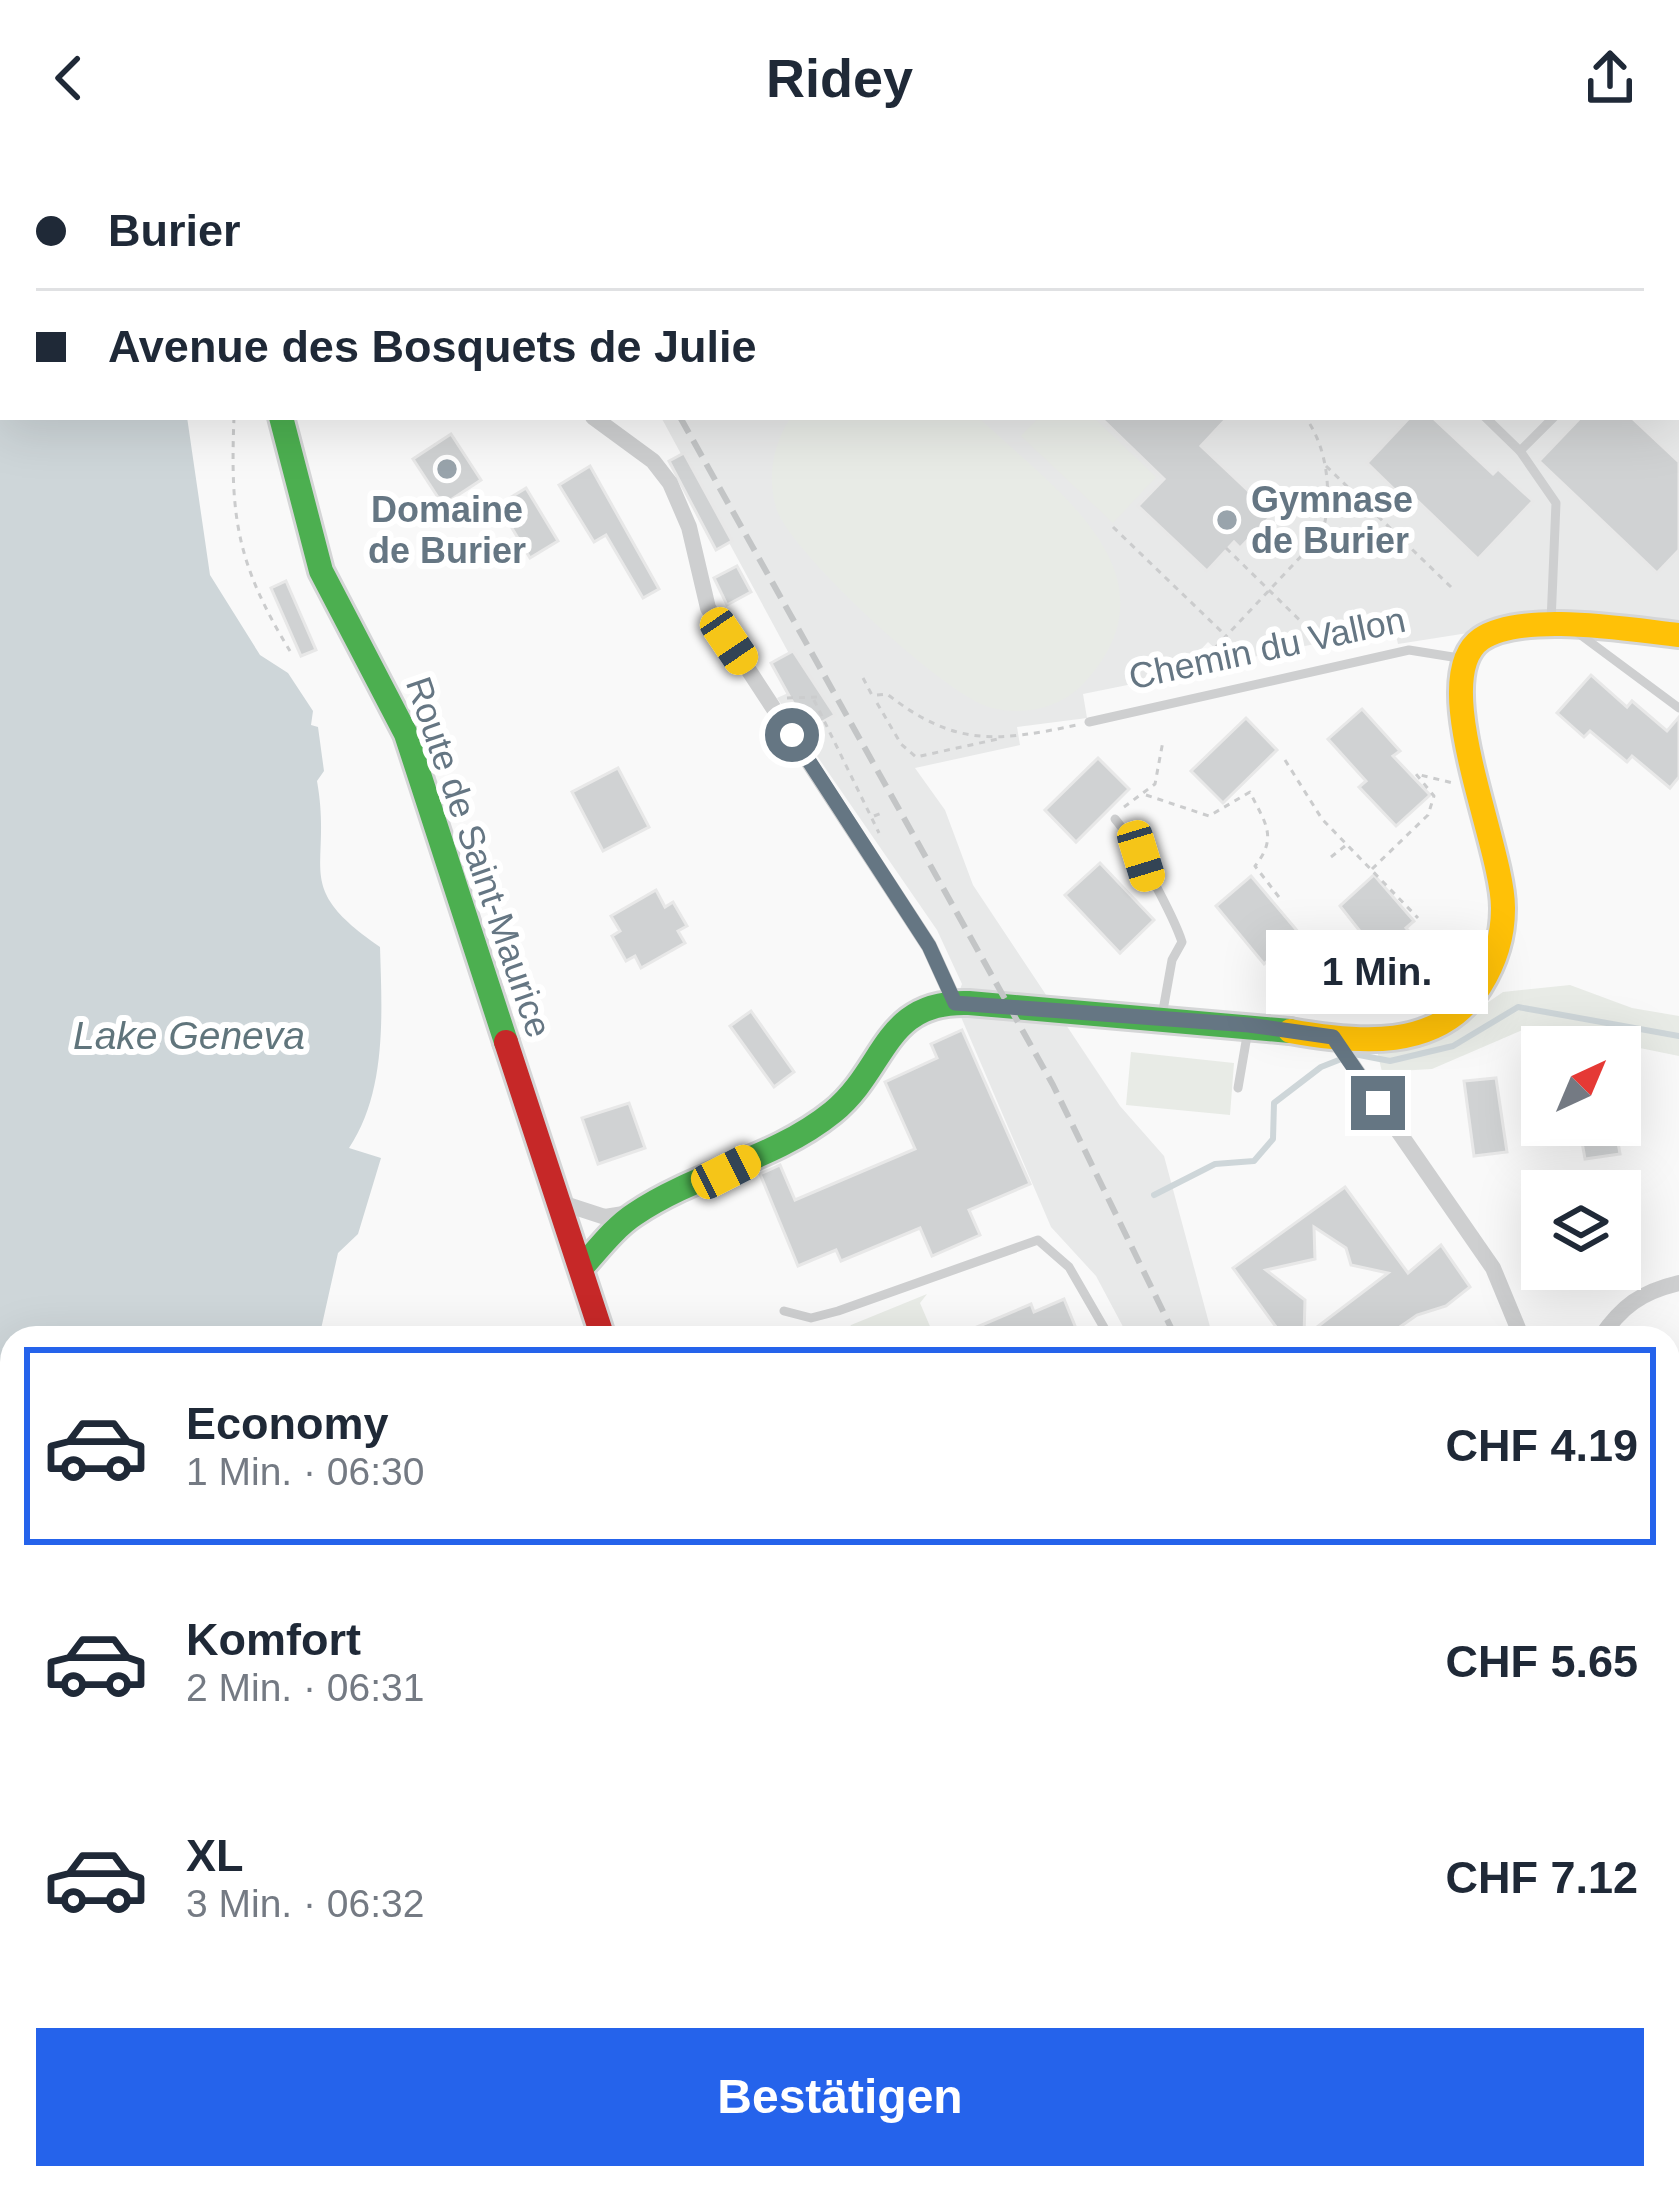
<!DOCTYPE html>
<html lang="de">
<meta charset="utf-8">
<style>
:root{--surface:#fff;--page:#f6f6f7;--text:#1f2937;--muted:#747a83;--line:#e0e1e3;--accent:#2563eb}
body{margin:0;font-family:Helvetica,sans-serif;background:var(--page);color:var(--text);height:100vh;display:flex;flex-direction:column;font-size:45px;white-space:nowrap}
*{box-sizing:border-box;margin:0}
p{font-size:39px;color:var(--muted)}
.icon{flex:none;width:66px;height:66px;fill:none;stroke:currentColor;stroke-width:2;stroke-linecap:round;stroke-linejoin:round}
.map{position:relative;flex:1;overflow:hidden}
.side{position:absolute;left:0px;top:1170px;width:1680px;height:864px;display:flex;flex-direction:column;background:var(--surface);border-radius:36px 36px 0 0;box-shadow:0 12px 48px #0002}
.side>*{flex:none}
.guide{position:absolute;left:0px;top:0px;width:1680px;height:264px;box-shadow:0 12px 48px #0002;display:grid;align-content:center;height:264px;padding:0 36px;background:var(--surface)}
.needle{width:78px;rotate:44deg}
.fabs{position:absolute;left:1521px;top:870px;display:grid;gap:24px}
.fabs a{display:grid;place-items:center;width:120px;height:120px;border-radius:0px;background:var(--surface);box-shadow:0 12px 48px #0002;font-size:60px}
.end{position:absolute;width:54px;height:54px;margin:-27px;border:15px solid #657683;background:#fff;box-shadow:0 0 0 6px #fff}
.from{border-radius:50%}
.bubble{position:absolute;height:84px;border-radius:0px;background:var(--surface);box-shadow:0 12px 48px #0002;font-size:39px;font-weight:700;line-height:84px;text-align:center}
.car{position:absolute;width:36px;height:72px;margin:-36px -18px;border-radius:15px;box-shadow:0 0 9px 3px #0007;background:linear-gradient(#f5c518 24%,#345 0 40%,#f5c518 0 76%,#345 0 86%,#f5c518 0)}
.guide b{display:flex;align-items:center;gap:42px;height:114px;font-size:45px}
.guide b+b{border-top:3px solid var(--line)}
.guide i{width:30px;height:30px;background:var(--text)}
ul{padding:21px 0 0;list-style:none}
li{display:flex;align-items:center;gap:36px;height:198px;margin:0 24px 18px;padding:0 12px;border:6px solid transparent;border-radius:0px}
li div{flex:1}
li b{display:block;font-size:45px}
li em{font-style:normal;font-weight:700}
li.current{border-color:var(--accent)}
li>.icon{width:108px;height:108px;stroke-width:1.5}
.button{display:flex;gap:24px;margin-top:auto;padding:24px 36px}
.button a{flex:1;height:138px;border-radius:0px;background:var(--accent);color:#fff;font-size:48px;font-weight:700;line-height:138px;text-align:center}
header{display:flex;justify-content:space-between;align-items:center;height:156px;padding:0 36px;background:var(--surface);font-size:54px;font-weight:700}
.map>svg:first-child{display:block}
.built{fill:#e8e9e9}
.green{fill:#e8ebe6}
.water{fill:#ced6d9}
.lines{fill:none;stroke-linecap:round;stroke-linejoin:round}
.stream{stroke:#ced6d9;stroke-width:6}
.building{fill:#d0d2d3;stroke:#e8e8e8;stroke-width:3;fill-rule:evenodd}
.fast-casing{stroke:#d5d6d7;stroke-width:30}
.slow-casing{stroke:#d5d6d7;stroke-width:30}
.jam-casing{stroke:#d5d6d7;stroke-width:30}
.path{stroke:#cbcccd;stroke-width:3;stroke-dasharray:6 6;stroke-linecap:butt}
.lane{stroke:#cecfd0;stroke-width:9}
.street{stroke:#cecfd0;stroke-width:16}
.fast{stroke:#4caf50;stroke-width:24}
.slow{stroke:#ffc107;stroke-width:24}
.jam{stroke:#c62828;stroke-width:24}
.rail{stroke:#c3c5c6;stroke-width:6;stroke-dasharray:18 9;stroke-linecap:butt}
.route{stroke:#657683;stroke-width:15}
.poi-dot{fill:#99a4ac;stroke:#fff;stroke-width:4.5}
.labels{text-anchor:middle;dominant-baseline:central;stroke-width:12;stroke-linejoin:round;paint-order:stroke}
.poi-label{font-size:36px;font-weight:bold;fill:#657683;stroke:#fff;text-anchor:start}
.street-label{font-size:36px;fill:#657683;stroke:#fff}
.water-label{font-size:39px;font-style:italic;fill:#60757c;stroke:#fff}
</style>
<header><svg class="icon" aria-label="back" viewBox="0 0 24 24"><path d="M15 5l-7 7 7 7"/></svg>Ridey<svg class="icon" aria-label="share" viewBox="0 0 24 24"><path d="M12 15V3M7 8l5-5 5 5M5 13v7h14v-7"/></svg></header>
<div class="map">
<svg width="1679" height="2034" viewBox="0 0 1679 2034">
<rect width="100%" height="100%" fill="#f9f9f9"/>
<g class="built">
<polygon points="1017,0 1585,0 1011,3"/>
<polygon points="1679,260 1679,469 1487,474 1398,488 1394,471 1230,506 1208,486 1177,519 1083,538 1087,562 1017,571 1020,589 915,612 945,654 973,729 1120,950 1164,1000 1213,1182 1129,1182 1096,1120 1051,1071 955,847 962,828 937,774 777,542 806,529 661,261"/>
<polygon points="1668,1388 1679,1389 1679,1686 1668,1690"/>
</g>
<g class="green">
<path d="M791,261H978C1051,331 1184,417 1085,526C1061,552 1026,560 992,552C946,541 797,401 778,357C766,326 772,289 791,261Z"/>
<polygon points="1039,261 1093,261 1156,321 1113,367 1021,280"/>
<polygon points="1570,829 1632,852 1679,860 1679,900 1532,870 1432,913 1382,916 1376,890 1455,869 1503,836"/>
<polygon points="1131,896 1234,907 1230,959 1126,949"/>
<polygon points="927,1138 920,1147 935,1182 844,1182 851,1169"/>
</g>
<path class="water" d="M0,0H167L3,3V261H187L210,419L260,499L288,517L313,555L311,569L318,571L324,615L317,625C333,715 290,729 380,791C382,858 387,935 349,992L381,1002L358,1078L338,1097L319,1182H12V1924L0,1928Z"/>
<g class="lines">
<polyline class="stream" points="1154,1039 1215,1008 1254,1005 1273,983 1274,947 1321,911 1354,898 1390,905 1453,890 1518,851 1679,880"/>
</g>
<g class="building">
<polygon points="1100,261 1228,261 1201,290 1273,358 1240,392 1234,386 1207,415 1138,350 1164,323"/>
<polygon points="1410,261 1432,261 1493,318 1498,313 1533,345 1478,403 1406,334 1401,340 1367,307"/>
<polygon points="1581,261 1631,261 1679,306 1679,394 1657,417 1539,305"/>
<polygon points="451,278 481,324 443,349 413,303"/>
<polygon points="684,297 732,385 716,394 669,305"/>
<polygon points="590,310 659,433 643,442 606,379 594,386 559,329"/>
<polygon points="526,332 558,385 530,402 498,349"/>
<polygon points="737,410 751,436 727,449 714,422"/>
<polygon points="286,425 316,494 301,500 271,432"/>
<polygon points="793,495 835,559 808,574 771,507"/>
<polygon points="1591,519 1627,551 1632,545 1667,575 1679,561 1679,621 1670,632 1632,600 1627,606 1590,575 1584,581 1557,557"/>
<polygon points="1362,553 1400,595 1393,600 1430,639 1396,670 1359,631 1366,625 1328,583"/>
<polygon points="1246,562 1277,594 1223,647 1191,615"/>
<polygon points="1098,602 1129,633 1076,686 1045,654"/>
<polygon points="618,612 649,671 603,695 572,636"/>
<polygon points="1100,707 1154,764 1120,797 1065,739"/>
<polygon points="1374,719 1414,765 1406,772 1442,813 1411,840 1340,750"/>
<polygon points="1251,720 1300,778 1264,808 1216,750"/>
<polygon points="656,734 665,751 673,746 687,770 678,775 685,787 641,812 635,800 626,805 612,780 620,775 611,760"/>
<polygon points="751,855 794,916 774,931 730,870"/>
<polygon points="962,874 1030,1028 969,1054 980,1079 932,1100 920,1072 841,1105 836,1094 798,1110 760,1018 780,1009 795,1044 915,993 885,926 937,902 931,888"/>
<polygon points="1496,922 1507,996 1474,1000 1464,925"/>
<polygon points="629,947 645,992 598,1008 582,962"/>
<polygon points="1579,969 1615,969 1620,998 1585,1003"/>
<path d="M1345,1031L1408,1117L1441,1089L1470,1131L1446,1150L1417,1159L1384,1182H1284L1233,1112ZM1314,1071L1346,1092L1351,1109L1388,1117L1304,1181L1305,1144L1266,1114L1315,1103Z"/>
<polygon points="1064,1143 1080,1182 951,1182 1031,1148 1034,1156"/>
</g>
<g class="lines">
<defs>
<g id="fast">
<polyline points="281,261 321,415 406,578 506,886"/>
<path d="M583,1110C599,1092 615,1071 635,1058C697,1016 774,1004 833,956C887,912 883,844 969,847L1290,875"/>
</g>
<path id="slow" d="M1290,875C1356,887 1439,896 1480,830C1495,806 1503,782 1503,753C1504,691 1425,522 1481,483C1522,455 1631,474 1679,479"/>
<g id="jam">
<polyline points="291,0 291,3"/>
<polyline points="506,886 603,1182"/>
<polyline points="188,2034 192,2022"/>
</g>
</defs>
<use href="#fast" class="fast-casing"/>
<use href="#slow" class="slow-casing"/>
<use href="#jam" class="jam-casing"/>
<g class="path">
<polyline points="1255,0 1256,3"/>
<path d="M234,261C230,362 237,408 290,495"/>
<polyline points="1326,310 1452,432"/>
<polyline points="1113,371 1224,478"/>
<polyline points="1226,392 1323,487"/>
<polyline points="863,522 873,541"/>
<path d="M1182,527L1322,378C1333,341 1328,291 1305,261"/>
<path d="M877,539L887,538C955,591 996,586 1077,569"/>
<polyline points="787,542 819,541"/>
<polyline points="814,544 879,677"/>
<polyline points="877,547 901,588 916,601 998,583"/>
<polyline points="1285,604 1322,663 1418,762"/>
<path d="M1146,639L1209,660L1250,636C1264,666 1279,680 1255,710L1282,745"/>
<polyline points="1124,651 1155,628 1163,585"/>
<polyline points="874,660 884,656"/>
<polyline points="1331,701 1345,690"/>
<polyline points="1372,713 1428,659 1434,640 1416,618 1453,627"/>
<polyline points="1668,1694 1679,1690"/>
</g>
<g class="lane">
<polyline points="1576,3 1576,0"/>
<polyline points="1485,261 1520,295 1554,261"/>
<polyline points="1520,295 1556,347 1551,466"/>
<polyline points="1578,477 1679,552"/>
<polyline points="1089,566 1409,494 1459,502"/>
<path d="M1115,663C1132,682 1174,761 1182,786L1172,804L1162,860"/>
<polyline points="1238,932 1248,874"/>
<polyline points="784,1155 811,1162 838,1155 1038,1084 1069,1111 1110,1182"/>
<polyline points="1668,1588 1679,1587"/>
<polyline points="1671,1832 1679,1832"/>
<polyline points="1668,1851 1679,1852"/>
<polyline points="1668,1970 1679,1967"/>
<polyline points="1556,2034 1568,2022"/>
</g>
<g class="street">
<polyline points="348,0 350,3"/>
<polyline points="593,261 653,305 670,327 689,371 708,452 929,790 955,847"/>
<polyline points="1333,881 1493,1112 1522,1182"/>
<polyline points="559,1046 605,1061 636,1056"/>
<path d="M1600,1182C1622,1150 1641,1136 1679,1127"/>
<polyline points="1668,1337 1679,1342"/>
<polyline points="953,2022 954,2034"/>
<polyline points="302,2034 309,2022"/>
</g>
<use href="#fast" class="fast"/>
<use href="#slow" class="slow"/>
<use href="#jam" class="jam"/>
<g class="rail">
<polyline points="547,0 549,3"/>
<polyline points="680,261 1053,929 1176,1182"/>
</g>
</g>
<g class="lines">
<polyline class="route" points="792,579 929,790 955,847 1249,869 1333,881 1378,947"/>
</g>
<g class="poi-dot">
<circle cx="447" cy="313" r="12"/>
<circle cx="1227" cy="364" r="12"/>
</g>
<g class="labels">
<g class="poi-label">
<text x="1251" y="343">Gymnase<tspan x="1251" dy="41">de Burier</tspan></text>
<text x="447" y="353" text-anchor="middle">Domaine<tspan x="447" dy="41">de Burier</tspan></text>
</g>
<g class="street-label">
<text transform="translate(1267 492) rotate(-12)">Chemin du Vallon</text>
<text transform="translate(479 701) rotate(71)">Route de Saint-Maurice</text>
</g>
<g class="water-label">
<text x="189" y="879">Lake Geneva</text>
</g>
</g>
</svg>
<div class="fabs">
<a><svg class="needle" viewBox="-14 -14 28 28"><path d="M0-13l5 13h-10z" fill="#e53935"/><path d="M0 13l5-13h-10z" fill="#747a83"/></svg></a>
<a><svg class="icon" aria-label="layers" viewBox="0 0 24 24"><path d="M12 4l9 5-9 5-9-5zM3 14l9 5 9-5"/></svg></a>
</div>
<i class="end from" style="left:792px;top:579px"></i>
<i class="end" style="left:1378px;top:947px"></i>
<div class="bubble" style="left:1266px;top:774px;width:222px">1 Min.</div>
<i class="car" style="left:729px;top:485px;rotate:146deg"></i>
<i class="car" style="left:1141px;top:700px;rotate:163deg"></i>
<i class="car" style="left:726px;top:1016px;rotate:63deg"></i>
<div class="guide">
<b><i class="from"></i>Burier</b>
<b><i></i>Avenue des Bosquets de Julie</b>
</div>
<section class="side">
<ul>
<li class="current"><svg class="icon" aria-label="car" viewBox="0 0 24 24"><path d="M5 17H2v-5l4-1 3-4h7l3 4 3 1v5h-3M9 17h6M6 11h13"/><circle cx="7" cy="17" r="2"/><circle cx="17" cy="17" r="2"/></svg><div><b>Economy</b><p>1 Min. · 06:30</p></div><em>CHF 4.19</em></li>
<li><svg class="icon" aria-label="car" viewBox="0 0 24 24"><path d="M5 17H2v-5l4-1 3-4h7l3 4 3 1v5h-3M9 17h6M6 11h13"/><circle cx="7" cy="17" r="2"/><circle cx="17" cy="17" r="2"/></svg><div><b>Komfort</b><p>2 Min. · 06:31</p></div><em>CHF 5.65</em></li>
<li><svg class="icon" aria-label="car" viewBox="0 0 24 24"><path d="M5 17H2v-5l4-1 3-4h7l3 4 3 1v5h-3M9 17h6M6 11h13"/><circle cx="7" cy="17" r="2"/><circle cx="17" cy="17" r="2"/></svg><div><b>XL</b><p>3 Min. · 06:32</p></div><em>CHF 7.12</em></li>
</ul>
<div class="button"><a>Bestätigen</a></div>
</section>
</div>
